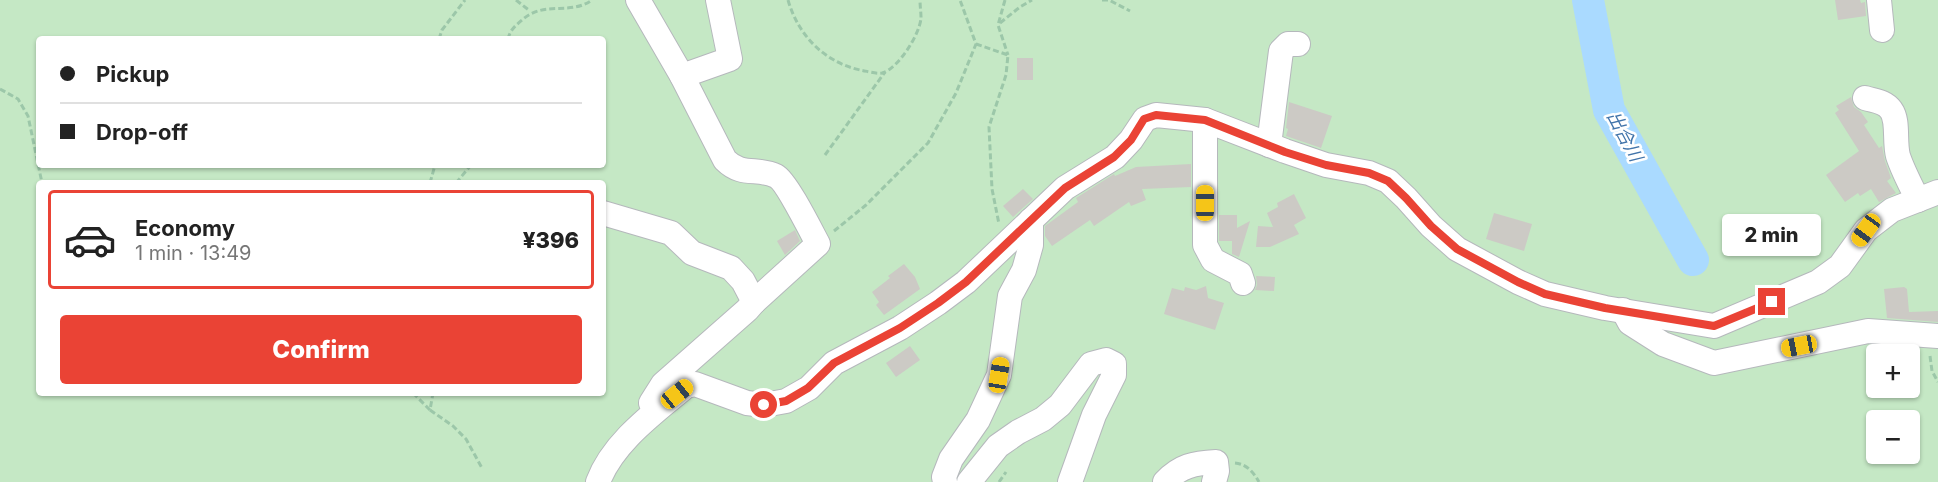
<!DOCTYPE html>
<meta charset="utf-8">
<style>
:root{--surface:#fff;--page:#f2f2f2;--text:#222;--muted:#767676;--line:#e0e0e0;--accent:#ea4335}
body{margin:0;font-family:Inter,"Noto Sans JP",sans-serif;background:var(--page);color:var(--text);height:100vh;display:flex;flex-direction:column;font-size:22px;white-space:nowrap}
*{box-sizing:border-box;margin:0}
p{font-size:20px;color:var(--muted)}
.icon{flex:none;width:33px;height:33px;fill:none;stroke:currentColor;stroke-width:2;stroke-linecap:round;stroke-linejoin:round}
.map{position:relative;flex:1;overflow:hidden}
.drawer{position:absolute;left:36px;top:180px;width:570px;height:216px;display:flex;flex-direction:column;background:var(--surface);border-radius:6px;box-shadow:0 2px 4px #0004}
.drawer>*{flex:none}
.banner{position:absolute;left:36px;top:36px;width:570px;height:132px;border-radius:6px;box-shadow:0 2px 4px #0004;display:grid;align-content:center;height:132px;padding:0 24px;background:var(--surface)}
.controls{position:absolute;left:1866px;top:344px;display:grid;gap:12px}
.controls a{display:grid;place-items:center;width:54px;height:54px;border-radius:6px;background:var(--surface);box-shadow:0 2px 4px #0004;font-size:30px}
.end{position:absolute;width:27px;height:27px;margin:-14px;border:8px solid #ea4335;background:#fff;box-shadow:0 0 0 3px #fff}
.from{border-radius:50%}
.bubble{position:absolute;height:42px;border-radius:6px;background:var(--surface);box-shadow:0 2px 4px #0004;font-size:20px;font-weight:800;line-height:42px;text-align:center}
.car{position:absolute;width:18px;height:36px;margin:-18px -9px;border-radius:8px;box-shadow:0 0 4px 2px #0007;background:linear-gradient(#f5c518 24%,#345 0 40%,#f5c518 0 76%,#345 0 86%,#f5c518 0)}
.banner b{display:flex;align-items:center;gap:21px;height:57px;font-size:22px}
.banner b+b{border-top:2px solid var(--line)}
.banner i{width:15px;height:15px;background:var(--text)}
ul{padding:10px 0 0;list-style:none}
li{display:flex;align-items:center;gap:18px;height:99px;margin:0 12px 9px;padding:0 12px;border:3px solid transparent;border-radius:6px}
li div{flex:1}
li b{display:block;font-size:22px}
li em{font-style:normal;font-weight:800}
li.current{border-color:var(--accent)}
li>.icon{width:54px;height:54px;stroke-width:1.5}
.primary-button{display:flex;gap:12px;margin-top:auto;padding:12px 24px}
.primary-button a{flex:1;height:69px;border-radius:6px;background:var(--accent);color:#fff;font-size:24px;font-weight:800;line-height:69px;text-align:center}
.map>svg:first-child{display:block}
.green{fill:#c5e8c5;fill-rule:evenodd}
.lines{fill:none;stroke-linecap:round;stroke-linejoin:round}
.river{stroke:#aadaff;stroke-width:32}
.building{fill:#cccac5}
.minor-casing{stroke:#b5b8bc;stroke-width:26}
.path{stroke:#9cc7a9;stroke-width:3;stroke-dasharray:6 3;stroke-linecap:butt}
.minor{stroke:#fff;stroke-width:24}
.route{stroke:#ea4335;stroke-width:8}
.labels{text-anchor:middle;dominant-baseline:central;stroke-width:5;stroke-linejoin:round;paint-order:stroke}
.water-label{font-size:18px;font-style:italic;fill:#4174aa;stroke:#fff}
</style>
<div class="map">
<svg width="1938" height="482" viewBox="0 0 1938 482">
<rect width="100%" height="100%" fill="#f1efe8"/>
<path class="green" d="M0,0H1938V482H0ZM39,39H603V165H39ZM39,183H603V393H39ZM1876,354H1910V387H1876ZM1876,420H1910V453H1876Z"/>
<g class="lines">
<polyline class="river" points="1588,0 1609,110 1693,260"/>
</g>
<g class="building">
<polygon points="1835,0 1860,0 1861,3 1865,2 1866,16 1838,20"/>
<rect x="1017" y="58" width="16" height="22"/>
<polygon points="1851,97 1854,107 1861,112 1868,122 1864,125 1879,148 1882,146 1885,161 1891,178 1887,181 1896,193 1879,202 1871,189 1860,196 1858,193 1845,202 1826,175 1859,151 1835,113 1839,110 1836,106"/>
<polygon points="1289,102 1332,116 1321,148 1286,136 1288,129 1286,128"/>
<polygon points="1191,164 1191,187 1142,189 1146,200 1131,206 1129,202 1094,226 1090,220 1052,246 1045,236 1045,226 1078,202 1076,198 1114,174 1115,176 1136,167"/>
<polygon points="1023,189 1033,199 1013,217 1003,206"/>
<polygon points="1294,194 1306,218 1294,225 1299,234 1270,247 1256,247 1258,226 1273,227 1267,213 1278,207 1277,203"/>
<polygon points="1494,213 1532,224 1524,251 1486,239"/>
<polygon points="1219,215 1237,215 1237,228 1250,221 1239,257 1232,254 1232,241 1219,241"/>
<polygon points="795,230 800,241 785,255 777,241"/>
<polygon points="904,264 915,277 920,289 884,315 876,305 879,302 872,292 890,278 888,276"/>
<polygon points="1256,276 1275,277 1274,291 1255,290 1257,285"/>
<polygon points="1206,286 1208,298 1224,303 1215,330 1164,314 1172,288 1184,291 1185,287 1196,290"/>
<polygon points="1904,287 1907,289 1909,312 1938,311 1938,322 1887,318 1884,289"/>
<polygon points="910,346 920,360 896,377 886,363"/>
</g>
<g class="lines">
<defs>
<g id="minor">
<path d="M638,0L682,76L725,160C742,177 757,167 776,176C786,181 811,231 818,244L754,302"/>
<polyline points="1879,0 1882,30"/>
<polyline points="682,76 730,59 718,0"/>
<path d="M1865,98C1874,101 1885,101 1891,110C1899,121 1894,141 1898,156C1903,171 1911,186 1918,200"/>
<polyline points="1205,120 1205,245 1213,260 1240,274 1243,283"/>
<polyline points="1269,145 1281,51 1288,44 1298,44"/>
<polyline points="603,213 671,233 692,253 731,268 743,281 754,302 747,310 663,384 651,403"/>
<polyline points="1623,310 1630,323 1663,344 1714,363 1868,331 1938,336"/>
<path d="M598,482C613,442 654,413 686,386L695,384L747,403L764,405L786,401L809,388L834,363L900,328L938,303L966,282L1065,188L1115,157L1131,140L1145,119L1156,115L1205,120L1285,151L1326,165L1369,173L1388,181L1406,198L1431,226L1457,249L1518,282L1545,294L1605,308L1714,326L1818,282L1840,266L1866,230L1892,210L1938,192"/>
<polyline points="945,482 944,477 951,459 978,420 999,375 1010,296 1024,270 1031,245 1031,220"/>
<polyline points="969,482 998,446 1018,432 1043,419 1060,405 1091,364 1106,360 1114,364 1114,375 1094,415 1070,482"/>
<path d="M1165,482C1180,466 1194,463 1216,462L1217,471L1214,482"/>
</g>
</defs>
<use href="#minor" class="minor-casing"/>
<g class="path">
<polyline points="516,0 530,11"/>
<path d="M788,0C798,35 824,62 860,70C867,71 875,74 882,73C898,69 920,34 921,18C921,12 920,6 920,0"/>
<polyline points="1005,0 998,25 1008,55"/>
<polyline points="1102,0 1109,0 1130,11"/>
<polyline points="1000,23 1020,7 1032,0"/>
<polyline points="439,39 442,30 465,0"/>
<path d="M508,39C510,30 515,26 522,20C544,0 570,16 592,0"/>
<polyline points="976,44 1008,55 1006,75 989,127 992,189 999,224"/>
<polyline points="0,89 18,99 28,116 42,183"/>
<polyline points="825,155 885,72"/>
<polyline points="430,183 435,165"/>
<polyline points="456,183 471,165"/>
<polyline points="834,231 866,205 928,143 956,93 976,44 960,0"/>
<polyline points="1930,356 1932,371 1938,382"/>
<polyline points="413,393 430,410 433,393"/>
<polyline points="430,410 453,426 466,439 482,468"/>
<path d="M1235,463C1247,464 1254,473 1259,482"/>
<polyline points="999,482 1006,472"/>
</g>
<use href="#minor" class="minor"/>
</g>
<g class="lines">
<polyline class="route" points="764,405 786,401 808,388 834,363 900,328 938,303 966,282 1065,188 1114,157 1131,140 1144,119 1156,115 1205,120 1285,152 1326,165 1369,173 1388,181 1406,198 1431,226 1457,249 1518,282 1545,294 1605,308 1714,326 1772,302"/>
</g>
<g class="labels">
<g class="water-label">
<text transform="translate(1625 136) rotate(62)">出合川</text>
</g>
</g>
</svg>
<div class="controls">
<a>+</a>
<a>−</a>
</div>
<i class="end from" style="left:764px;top:405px"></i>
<i class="end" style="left:1772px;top:302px"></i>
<div class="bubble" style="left:1722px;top:214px;width:99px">2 min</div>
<i class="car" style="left:1205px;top:203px;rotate:0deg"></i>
<i class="car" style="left:1866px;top:230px;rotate:216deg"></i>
<i class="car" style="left:1799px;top:346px;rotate:259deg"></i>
<i class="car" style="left:999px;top:375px;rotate:9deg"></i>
<i class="car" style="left:677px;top:394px;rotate:51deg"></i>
<div class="banner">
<b><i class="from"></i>Pickup</b>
<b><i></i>Drop-off</b>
</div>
<section class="drawer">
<ul>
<li class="current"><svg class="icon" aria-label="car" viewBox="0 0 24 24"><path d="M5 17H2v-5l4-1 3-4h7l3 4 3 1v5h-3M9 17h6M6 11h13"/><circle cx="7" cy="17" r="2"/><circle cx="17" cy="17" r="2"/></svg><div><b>Economy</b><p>1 min · 13:49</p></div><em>¥396</em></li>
</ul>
<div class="primary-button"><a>Confirm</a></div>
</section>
</div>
